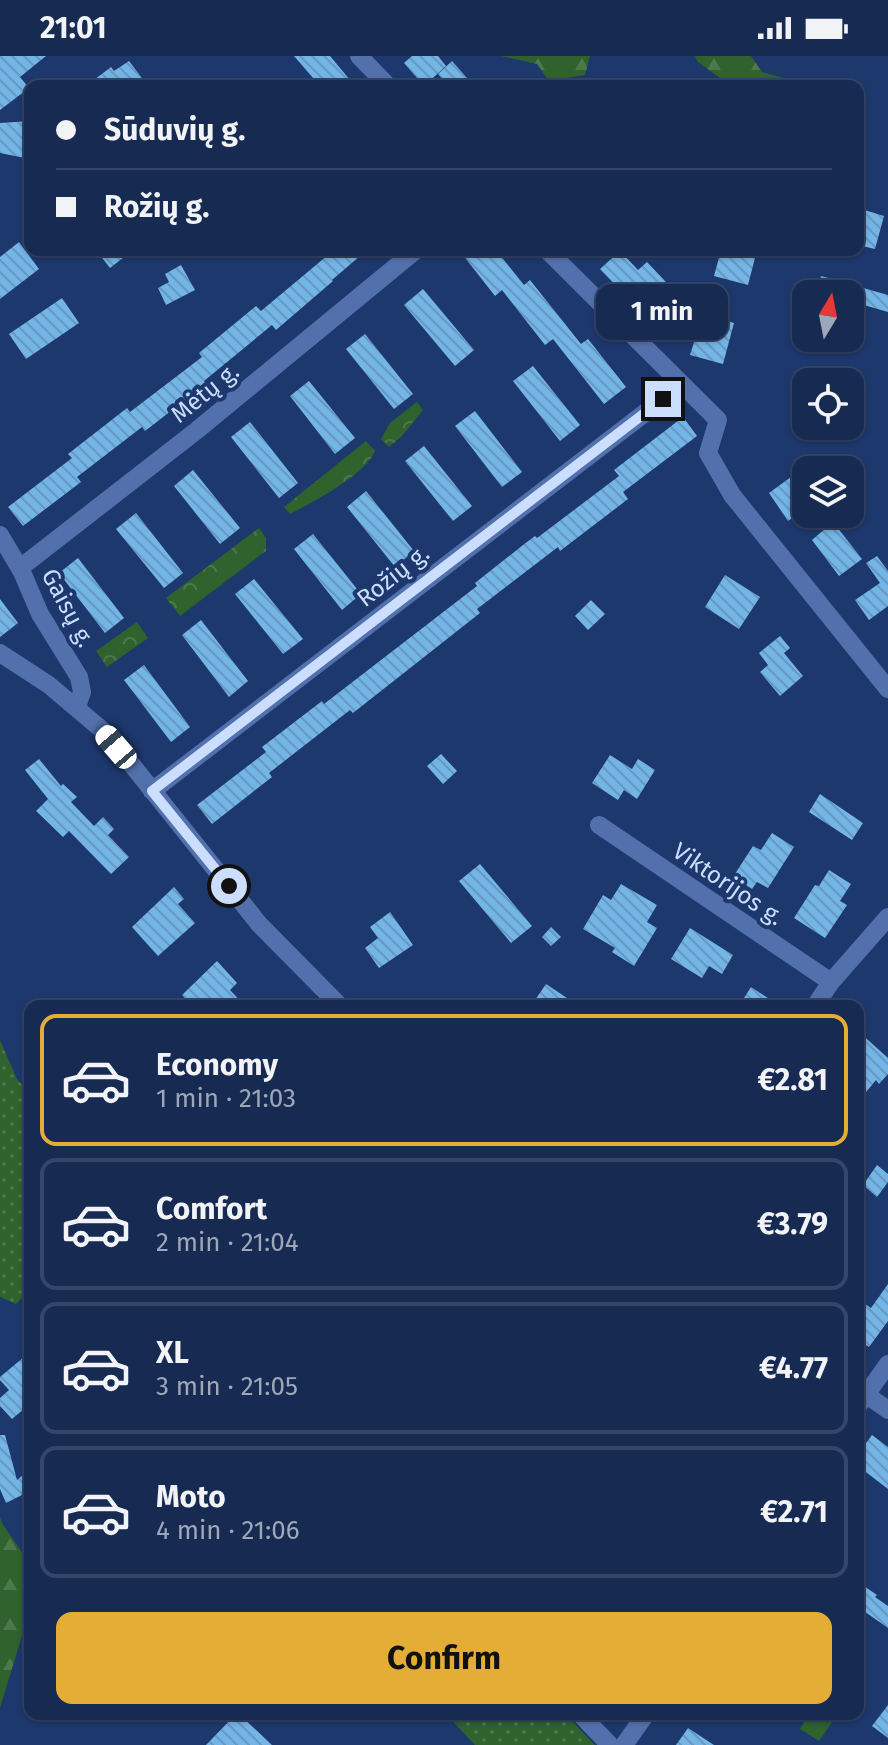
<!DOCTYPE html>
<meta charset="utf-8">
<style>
:root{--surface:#162a52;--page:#23365c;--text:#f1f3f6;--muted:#9ea7b8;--line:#354669;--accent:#e4ad35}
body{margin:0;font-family:"Fira Sans",sans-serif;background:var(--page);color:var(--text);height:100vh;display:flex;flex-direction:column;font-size:30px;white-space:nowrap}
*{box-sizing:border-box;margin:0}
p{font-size:26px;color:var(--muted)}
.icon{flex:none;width:44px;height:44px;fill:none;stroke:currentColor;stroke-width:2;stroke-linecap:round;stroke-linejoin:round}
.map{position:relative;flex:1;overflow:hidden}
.details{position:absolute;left:24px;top:944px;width:840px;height:720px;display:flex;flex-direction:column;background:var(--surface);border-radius:16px;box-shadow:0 2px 6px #0004,0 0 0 2px var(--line)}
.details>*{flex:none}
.hud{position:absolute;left:24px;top:24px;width:840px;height:176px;border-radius:16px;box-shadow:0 2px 6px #0004,0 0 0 2px var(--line);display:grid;align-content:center;height:176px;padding:0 32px;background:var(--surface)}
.needle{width:52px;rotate:10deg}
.buttons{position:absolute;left:792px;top:224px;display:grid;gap:16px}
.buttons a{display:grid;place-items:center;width:72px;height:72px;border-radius:16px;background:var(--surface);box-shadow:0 2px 6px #0004,0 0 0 2px var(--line);font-size:40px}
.end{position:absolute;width:36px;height:36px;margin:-18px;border:10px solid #ccdeff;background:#111;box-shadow:0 0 0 4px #111}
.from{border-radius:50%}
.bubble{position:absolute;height:56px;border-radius:16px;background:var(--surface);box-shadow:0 2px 6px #0004,0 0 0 2px var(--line);font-size:26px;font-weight:700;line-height:56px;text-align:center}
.car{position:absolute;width:24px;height:48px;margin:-24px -12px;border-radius:10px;box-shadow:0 0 6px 2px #0007;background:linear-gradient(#fff 24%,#345 0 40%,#fff 0 76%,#345 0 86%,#fff 0)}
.hud b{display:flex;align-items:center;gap:28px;height:76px;font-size:30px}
.hud b+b{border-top:2px solid var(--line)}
.hud i{width:20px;height:20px;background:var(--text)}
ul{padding:14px 0 0;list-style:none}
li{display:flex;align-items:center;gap:24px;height:132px;margin:0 16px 12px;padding:0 16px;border:4px solid var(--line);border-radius:16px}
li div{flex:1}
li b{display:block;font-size:30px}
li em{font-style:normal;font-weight:700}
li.active{border-color:var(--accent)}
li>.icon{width:72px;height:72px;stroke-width:1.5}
.cta{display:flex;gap:16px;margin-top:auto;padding:16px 32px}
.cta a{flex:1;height:92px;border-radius:16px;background:var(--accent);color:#111;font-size:32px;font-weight:700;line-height:92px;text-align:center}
.status{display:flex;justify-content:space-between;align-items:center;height:56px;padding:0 40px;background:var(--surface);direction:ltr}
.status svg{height:22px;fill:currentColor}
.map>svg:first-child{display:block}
.grass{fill:url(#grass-dots)}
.forest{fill:url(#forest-firs)}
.park{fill:url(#park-crowns)}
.pitch{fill:#2f622c}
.building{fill:url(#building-back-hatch)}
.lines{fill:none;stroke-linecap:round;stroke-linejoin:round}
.minor{stroke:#5270ab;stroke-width:18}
.route{stroke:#ccdeff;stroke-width:10}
.labels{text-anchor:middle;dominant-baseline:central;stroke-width:8;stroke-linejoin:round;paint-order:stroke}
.street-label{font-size:24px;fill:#ccdeff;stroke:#1d386d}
</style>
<div class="status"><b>21:01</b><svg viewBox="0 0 49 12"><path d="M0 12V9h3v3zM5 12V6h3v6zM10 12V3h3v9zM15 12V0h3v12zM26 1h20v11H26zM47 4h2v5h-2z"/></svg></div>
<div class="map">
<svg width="888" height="1689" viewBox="0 0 888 1689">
<defs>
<pattern id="grass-dots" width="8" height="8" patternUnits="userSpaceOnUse" patternTransform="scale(2)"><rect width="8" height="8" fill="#2f622c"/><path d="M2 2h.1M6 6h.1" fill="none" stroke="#4c784c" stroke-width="1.8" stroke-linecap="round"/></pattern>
<pattern id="forest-firs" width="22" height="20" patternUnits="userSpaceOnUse" patternTransform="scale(2)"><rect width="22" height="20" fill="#2f622c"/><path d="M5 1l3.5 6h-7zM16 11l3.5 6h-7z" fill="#4c784c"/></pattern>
<pattern id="park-crowns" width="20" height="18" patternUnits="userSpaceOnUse" patternTransform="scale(2)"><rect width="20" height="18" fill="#2f622c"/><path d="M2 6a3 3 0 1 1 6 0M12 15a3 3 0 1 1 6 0" fill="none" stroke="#4c784c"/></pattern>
<pattern id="building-back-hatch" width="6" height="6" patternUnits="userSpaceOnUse" patternTransform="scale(2)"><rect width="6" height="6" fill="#74b5e7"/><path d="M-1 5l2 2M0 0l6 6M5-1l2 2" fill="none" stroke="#6698c0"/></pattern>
</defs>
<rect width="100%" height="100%" fill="#1d386d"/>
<g class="grass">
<polygon points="0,984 17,1023 30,1037 30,1105 27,1109 30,1113 30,1233 16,1248 0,1241"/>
<polygon points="446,1658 565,1658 595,1689 475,1689"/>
</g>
<g class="forest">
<polygon points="501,0 590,0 585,19 549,25 537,8"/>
<polygon points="695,0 751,0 762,16 812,30 731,30 698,6"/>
<polygon points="0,1461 2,1467 30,1508 30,1536 25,1570 0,1652"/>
</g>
<g class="park">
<polygon points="417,346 423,354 402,380 389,391 381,383 390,367"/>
<path d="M366,385L375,395C365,419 313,446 290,458L284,451Z"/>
<polygon points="259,472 266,482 266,495 180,560 166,542"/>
<polygon points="137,566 148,582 107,611 96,595"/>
</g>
<polygon class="pitch" points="809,1658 829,1658 835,1662 819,1685 800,1673"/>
<g class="building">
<polygon points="0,0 46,0 20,21 29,32 0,54"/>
<polygon points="294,0 330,0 355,30 320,30"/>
<polygon points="412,0 438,0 446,10 424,30 404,7"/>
<polygon points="129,5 142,22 131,30 86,30 111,11 114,15"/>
<polygon points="452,5 474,30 448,30 438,18"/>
<polygon points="30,65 30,103 0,97 0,67"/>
<polygon points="858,152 884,160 875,193 858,189"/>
<polygon points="19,186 39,213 0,243 0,201"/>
<polygon points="96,194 133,194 110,212"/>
<polygon points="334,194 367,194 332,224 333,225 276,274 272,269 204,325 206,328 145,375 142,371 77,421 81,426 23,470 8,451 72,402 68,398 127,352 130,356 202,301 199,297 256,250 261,255"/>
<polygon points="459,194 496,194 524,229 530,224 581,288 588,283 626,331 604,348 553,283 545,289 502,234 495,240"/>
<polygon points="721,194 757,194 748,229 714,220"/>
<polygon points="620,195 638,214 647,206 681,242 653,268 600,213"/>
<polygon points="181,209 195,234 166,249 158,232 169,226 165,218"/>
<polygon points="821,220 888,239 888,256 850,245 850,238 816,238"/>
<polygon points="423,233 474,294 455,310 404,249"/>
<polygon points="62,242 79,267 26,303 9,278"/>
<polygon points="703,258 734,267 723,308 690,299"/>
<polygon points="365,278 413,338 394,353 346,293"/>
<polygon points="533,310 580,369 560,385 513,325"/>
<polygon points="309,325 355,382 335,398 290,340"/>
<polygon points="475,355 522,416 502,431 455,370"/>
<polygon points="683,361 697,380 623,436 628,443 560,495 558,491 477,553 480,557 353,657 350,654 269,717 272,721 212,768 197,749 266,696 262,691 322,645 324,648 477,530 475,527 523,489 535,480 537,482 619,420 614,414"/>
<polygon points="250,366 298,427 279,442 231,381"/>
<polygon points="424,390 472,450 453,465 405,405"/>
<polygon points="806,410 806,452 788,465 769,437"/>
<polygon points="193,414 240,472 220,488 174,430"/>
<polygon points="366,435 414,495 395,511 347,451"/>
<polygon points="136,457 183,517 164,532 116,473"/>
<polygon points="833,466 862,503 839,520 812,484"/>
<polygon points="313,478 361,538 342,554 294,493"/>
<polygon points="877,500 888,515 888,550 869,564 855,544 880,527 866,507"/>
<polygon points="78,502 124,562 105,577 59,517"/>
<polygon points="725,519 760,541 739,573 705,551"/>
<polygon points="254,523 303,583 283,598 235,538"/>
<polygon points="0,543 18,567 0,581"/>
<polygon points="591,544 605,558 588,574 575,560"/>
<polygon points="201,564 248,625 229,641 182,579"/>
<polygon points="780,580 790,592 784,597 803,620 780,640 760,616 768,609 759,597"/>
<polygon points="144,609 190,671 171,686 124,624"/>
<polygon points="441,698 457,715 443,728 427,710"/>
<polygon points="610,699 632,713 638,703 655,714 637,743 624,734 618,744 592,727"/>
<polygon points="39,703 61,730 63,728 77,741 71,746 94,770 103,761 114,773 108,779 129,801 111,818 69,775 63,781 36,755 48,743 25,714"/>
<polygon points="820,738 863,767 852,784 809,756"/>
<polygon points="772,777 794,791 768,832 757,826 752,833 733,821 753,790 761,794"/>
<polygon points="480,808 532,870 511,887 459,825"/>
<polygon points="829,814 851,828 840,845 847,849 825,882 794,862 815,829 819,830"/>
<polygon points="621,828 657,849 647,866 657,872 634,910 612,896 615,892 583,873 603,839 611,844"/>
<polygon points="174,831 184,843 178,848 195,867 158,900 132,871"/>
<polygon points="390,856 413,889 379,912 365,892 378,882 370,871"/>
<polygon points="551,871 561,881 551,890 542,881"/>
<polygon points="690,872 733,899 722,918 709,910 702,922 671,903"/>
<polygon points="217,905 237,927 230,934 245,950 192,950 182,939"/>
<polygon points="546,928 579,950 531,950"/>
<polygon points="751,931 780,950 739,950"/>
<polygon points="858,975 888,1002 888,1018 879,1028 876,1024 858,1046"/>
<polygon points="877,1109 888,1118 888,1126 877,1141 863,1129"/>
<polygon points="888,1228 888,1265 869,1291 858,1284 858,1243 871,1252"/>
<polygon points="30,1296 30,1348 12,1363 0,1350 0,1342 9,1334 0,1324 0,1321"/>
<polygon points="0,1379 5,1379 17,1424 30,1413 30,1435 6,1447 0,1433"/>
<polygon points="872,1379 888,1391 888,1433 858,1410 858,1398"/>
<polygon points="858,1526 877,1539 875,1541 888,1550 888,1572 858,1551"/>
<polygon points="888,1649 888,1682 872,1670"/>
<polygon points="236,1658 239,1658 272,1689 206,1689"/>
<polygon points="688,1672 714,1689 676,1689"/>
</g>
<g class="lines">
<g class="minor">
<polyline points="359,0 388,30"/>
<polyline points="547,194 718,364 708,397 732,439 888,633"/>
<polyline points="0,479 22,516 40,558 79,621 82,636 77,651"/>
<polyline points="20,512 196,375 416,194"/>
<polyline points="0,597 49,629 101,673 132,709 259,868 340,950"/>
<polyline points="152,735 663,343"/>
<polyline points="599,769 831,926"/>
<polyline points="815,950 831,926 888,861"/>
<polyline points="858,1333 888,1354"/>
<polyline points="858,1350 888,1308"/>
<polyline points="580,1658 610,1689"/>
<polyline points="624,1689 646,1658"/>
</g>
</g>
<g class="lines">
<polyline class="route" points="229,830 152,735 663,343"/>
</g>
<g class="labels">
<g class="street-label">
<text transform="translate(205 337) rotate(-39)">Mėtų g.</text>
<text transform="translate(393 520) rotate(-38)">Rožių g.</text>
<text transform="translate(68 552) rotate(62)">Gaisų g.</text>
<text transform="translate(728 828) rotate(34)">Viktorijos g.</text>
</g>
</g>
</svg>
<div class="buttons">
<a><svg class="needle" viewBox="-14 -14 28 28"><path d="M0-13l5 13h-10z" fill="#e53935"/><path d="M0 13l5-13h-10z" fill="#9ea7b8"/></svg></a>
<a><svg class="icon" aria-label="locate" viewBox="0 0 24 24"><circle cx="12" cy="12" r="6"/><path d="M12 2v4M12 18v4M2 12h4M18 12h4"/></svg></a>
<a><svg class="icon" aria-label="layers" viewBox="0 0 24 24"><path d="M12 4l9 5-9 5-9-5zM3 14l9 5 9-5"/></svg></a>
</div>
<i class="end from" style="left:229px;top:830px"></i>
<i class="end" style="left:663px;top:343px"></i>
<div class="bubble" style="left:596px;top:228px;width:132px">1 min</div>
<i class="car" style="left:116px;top:691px;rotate:319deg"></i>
<div class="hud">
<b><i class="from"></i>Sūduvių g.</b>
<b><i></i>Rožių g.</b>
</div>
<section class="details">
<ul>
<li class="active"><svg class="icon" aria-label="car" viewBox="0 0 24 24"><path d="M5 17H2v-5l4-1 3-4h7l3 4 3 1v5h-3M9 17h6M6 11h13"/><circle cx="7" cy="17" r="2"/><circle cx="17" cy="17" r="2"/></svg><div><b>Economy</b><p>1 min · 21:03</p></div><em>€2.81</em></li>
<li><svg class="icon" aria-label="car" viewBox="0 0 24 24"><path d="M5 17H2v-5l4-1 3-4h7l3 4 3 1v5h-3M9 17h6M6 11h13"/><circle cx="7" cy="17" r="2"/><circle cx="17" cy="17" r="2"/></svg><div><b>Comfort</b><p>2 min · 21:04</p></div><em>€3.79</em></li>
<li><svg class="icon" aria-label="car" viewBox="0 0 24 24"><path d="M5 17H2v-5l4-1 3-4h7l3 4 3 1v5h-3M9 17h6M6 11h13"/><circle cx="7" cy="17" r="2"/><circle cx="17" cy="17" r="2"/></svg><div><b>XL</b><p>3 min · 21:05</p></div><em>€4.77</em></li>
<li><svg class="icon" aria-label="car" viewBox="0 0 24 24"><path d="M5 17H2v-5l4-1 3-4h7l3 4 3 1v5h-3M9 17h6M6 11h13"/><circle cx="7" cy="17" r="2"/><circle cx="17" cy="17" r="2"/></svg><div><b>Moto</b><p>4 min · 21:06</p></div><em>€2.71</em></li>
</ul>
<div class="cta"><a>Confirm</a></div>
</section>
</div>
